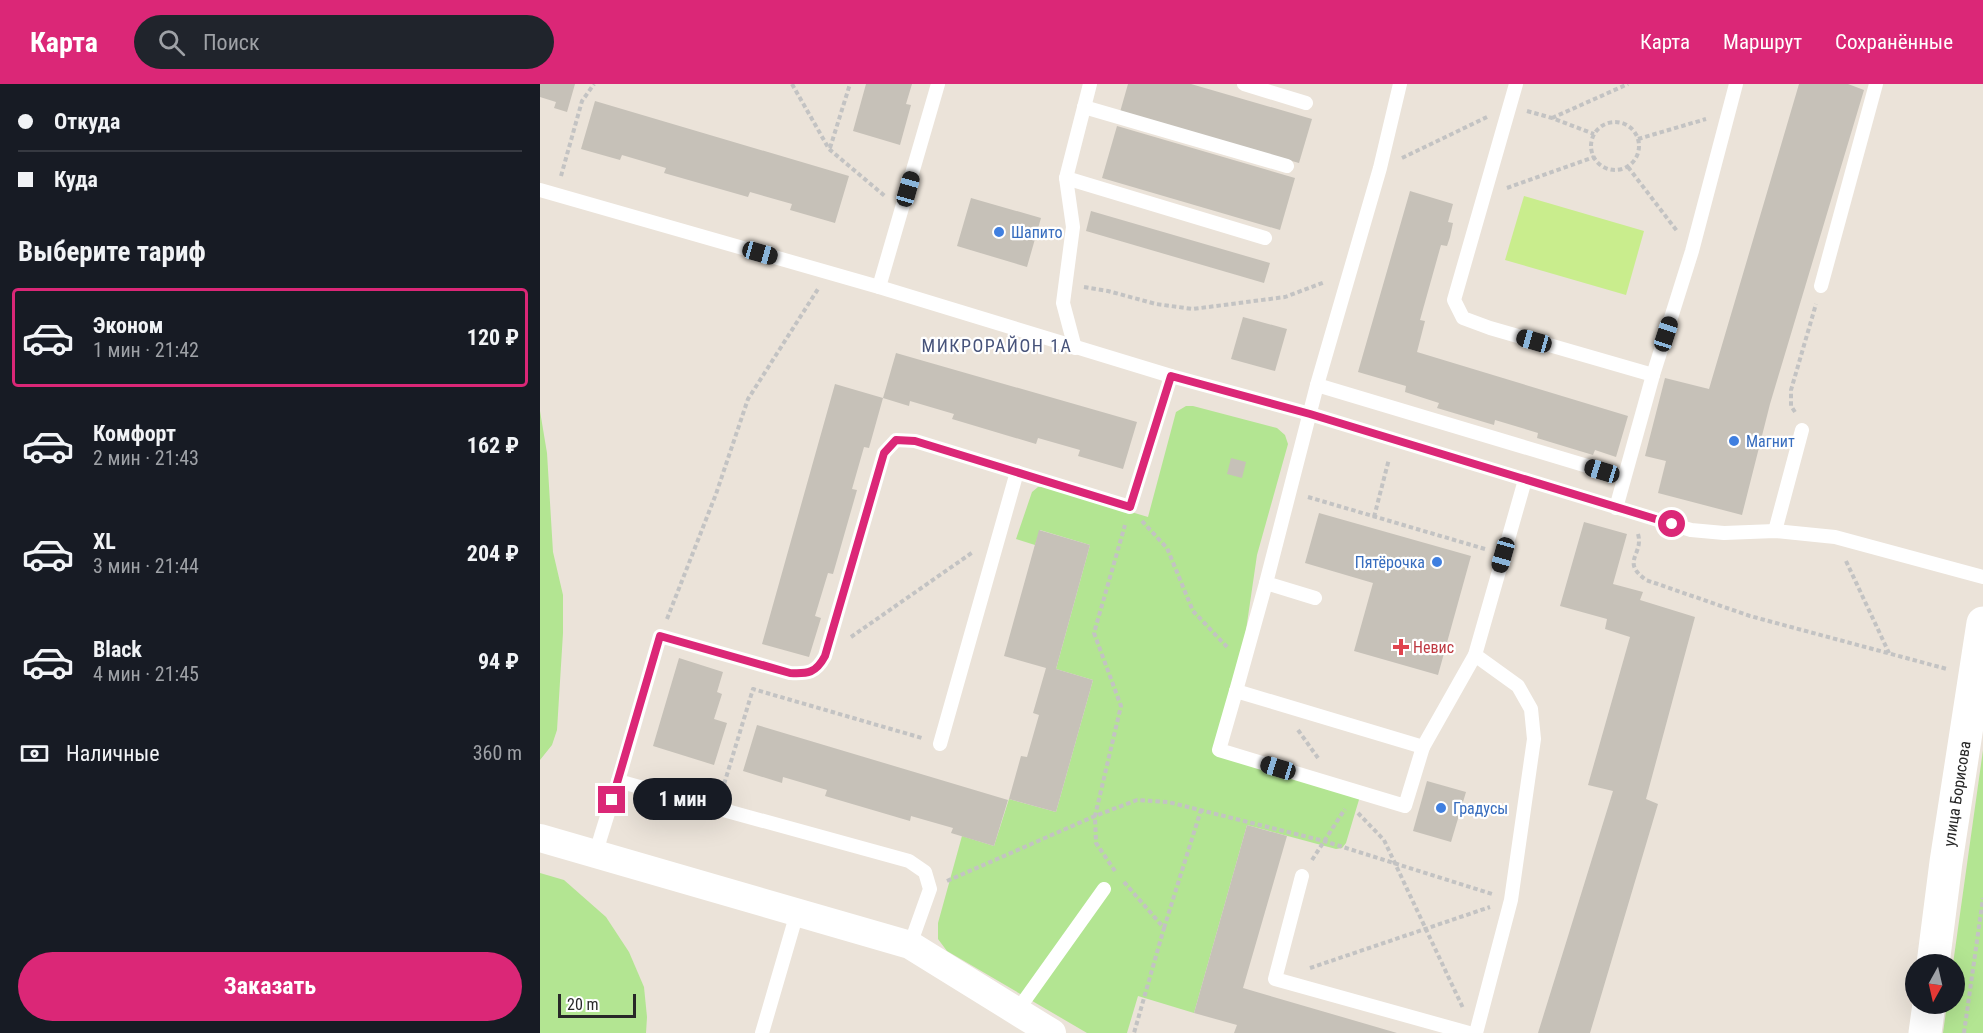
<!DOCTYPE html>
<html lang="ru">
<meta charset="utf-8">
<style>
:root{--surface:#171b24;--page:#20242c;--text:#f1f3f6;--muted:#9ea1a6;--line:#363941;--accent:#db2777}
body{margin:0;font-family:"Roboto Condensed",sans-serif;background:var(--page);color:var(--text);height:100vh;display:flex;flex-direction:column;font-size:22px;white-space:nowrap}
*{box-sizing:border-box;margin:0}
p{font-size:20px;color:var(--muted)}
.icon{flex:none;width:33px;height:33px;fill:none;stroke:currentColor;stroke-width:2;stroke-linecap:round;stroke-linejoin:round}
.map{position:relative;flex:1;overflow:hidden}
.details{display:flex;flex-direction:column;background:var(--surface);width:540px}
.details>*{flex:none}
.banner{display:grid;align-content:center;height:132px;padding:0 18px;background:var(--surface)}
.needle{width:39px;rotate:188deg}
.fabs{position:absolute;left:1365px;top:870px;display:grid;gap:12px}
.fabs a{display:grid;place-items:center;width:60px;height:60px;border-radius:50%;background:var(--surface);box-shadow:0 6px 24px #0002;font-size:30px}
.scale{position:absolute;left:18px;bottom:15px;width:78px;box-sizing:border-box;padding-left:6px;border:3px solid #282828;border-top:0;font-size:16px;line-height:21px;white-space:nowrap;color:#282828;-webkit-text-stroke:4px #fff;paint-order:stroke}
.end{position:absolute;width:27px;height:27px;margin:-14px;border:8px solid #db2777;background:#fff;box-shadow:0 0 0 3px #fff}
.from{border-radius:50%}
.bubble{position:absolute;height:42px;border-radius:21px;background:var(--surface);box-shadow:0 6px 24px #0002;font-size:20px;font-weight:700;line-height:42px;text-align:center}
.car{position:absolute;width:18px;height:36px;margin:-18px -9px;border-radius:8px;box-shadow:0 0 4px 2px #0007;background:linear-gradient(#222 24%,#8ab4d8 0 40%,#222 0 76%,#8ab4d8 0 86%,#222 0)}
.banner b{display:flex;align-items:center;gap:21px;height:57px;font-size:22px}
.banner b+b{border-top:2px solid var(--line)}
.banner i{width:15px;height:15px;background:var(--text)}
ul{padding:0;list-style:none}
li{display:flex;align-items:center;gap:18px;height:99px;margin:0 12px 9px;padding:0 6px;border:3px solid transparent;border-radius:6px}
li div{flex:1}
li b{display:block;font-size:22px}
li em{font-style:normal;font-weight:700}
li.active{border-color:var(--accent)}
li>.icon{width:54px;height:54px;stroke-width:1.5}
h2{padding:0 18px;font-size:27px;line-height:72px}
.pay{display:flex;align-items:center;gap:15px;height:66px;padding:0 18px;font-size:22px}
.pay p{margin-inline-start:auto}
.button{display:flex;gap:12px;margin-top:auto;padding:12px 18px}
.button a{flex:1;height:69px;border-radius:36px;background:var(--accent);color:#fff;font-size:24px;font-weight:700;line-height:69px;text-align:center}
header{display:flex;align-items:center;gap:36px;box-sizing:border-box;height:84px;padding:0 30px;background:var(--accent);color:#fff}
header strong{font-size:28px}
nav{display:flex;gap:33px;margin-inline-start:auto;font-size:21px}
.search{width:420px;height:54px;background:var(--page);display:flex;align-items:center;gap:15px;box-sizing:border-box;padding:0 21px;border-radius:33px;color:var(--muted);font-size:22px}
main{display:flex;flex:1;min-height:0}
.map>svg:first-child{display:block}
.green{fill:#b3e592}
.pitch{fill:#c9ed8d}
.building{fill:#c6c1b8}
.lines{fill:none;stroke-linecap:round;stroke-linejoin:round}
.path{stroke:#c3c3c3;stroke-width:4;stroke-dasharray:4.5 3;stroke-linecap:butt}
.service{stroke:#fff;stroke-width:14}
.minor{stroke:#fff;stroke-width:28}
.tertiary{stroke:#fff;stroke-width:33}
.route{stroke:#db2777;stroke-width:8}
.shop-dot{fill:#3f7fe0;stroke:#fff;stroke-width:2}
.health-dot{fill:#e0444e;stroke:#fff;stroke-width:2}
.labels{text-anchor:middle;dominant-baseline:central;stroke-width:4.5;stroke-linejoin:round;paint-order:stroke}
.shop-label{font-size:16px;fill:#366cbe;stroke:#fff;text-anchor:start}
.health-label{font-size:16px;fill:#be3a42;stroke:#fff;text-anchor:start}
.street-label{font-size:16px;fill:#282828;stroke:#fff}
.neighbourhood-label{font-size:18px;letter-spacing:1.5px;fill:#47537a;stroke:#fff}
</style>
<header>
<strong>Карта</strong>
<div class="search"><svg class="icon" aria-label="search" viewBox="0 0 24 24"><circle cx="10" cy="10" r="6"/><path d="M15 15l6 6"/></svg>Поиск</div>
<nav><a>Карта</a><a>Маршрут</a><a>Сохранённые</a></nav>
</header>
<main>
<section class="details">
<div class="banner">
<b><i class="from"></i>Откуда</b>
<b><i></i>Куда</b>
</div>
<h2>Выберите тариф</h2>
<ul>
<li class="active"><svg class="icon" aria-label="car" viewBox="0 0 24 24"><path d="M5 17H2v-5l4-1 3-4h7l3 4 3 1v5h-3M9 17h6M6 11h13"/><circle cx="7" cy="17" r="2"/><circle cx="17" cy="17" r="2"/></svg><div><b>Эконом</b><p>1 мин · 21:42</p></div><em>120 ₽</em></li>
<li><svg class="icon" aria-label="car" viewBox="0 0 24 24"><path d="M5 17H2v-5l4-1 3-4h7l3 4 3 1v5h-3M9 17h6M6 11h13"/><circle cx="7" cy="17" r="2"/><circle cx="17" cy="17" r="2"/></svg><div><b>Комфорт</b><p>2 мин · 21:43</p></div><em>162 ₽</em></li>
<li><svg class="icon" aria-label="car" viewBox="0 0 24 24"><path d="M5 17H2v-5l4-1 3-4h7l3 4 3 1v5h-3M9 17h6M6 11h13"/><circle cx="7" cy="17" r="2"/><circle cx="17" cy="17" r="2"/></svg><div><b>XL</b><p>3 мин · 21:44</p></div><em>204 ₽</em></li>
<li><svg class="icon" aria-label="car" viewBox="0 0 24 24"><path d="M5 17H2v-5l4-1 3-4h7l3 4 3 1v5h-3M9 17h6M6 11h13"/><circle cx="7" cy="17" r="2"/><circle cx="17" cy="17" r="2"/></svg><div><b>Black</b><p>4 мин · 21:45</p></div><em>94 ₽</em></li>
</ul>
<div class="pay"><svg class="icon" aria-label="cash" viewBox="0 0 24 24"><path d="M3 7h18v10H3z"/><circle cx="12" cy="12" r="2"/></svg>Наличные<p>360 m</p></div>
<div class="button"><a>Заказать</a></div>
</section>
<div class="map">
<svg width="1443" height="949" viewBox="0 0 1443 949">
<rect width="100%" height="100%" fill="#ebe3d9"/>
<g class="green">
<polygon points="646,322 653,322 737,344 745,351 748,360 717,471 705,553 679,666 821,709 806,759 802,764 796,765 707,741 654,929 598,912 587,949 547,949 407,867 398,855 398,839 422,752 454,762 469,715 516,728 553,596 516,585 550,461 500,446 495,461 476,455 492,408 498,403 508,403 608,433 636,328"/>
<polygon points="0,327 7,369 13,468 23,511 23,549 17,646 12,661 0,676"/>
<polygon points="1443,666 1443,949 1403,949 1407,920 1414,920 1414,880 1413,880"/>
<polygon points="0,789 24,796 66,833 89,868 104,903 107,933 106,949 0,949"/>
</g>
<polygon class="pitch" points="984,112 1104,147 1086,211 965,176"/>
<g class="building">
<polygon points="0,0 35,0 27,28 14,24 16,18 0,13"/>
<polygon points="326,0 372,0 366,20 371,21 360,61 313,47"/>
<polygon points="588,0 651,0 772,35 759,79 580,28"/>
<polygon points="1259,0 1308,0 1324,6 1230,320 1202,431 1118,409 1126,377 1105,372 1125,294 1169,305"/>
<polygon points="55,17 309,92 295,139 250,126 252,120 210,108 208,113 124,89 126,84 82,71 80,76 41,65"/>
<polygon points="577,42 755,94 740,146 562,94"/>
<polygon points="870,107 913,120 908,138 913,139 910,153 907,162 901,161 880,236 885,237 877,268 1088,332 1076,373 1055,366 1053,371 997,354 998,349 955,336 954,341 897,324 899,319 865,308 866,302 818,288"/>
<polygon points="431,114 501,134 487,183 417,162"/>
<polygon points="551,127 730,179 724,199 546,147"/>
<polygon points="703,233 747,245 735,287 691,275"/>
<polygon points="356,269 597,338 583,385 538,372 540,366 498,354 496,360 412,335 414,330 370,317 369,322 343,314 329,364 324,363 312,405 317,406 293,490 288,489 275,532 281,534 269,573 222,560 295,300 343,314"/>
<polygon points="691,374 706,378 702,394 687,390"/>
<polygon points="779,429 931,472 898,591 814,567 833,499 765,479"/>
<polygon points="1044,438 1087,450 1073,500 1103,508 1100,516 1155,533 1106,715 1118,720 1050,949 998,949 1073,707 1048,701 1090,553 1065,545 1067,535 1020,522"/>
<polygon points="499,446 550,461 516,585 553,596 516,728 469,715 481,672 487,673 499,631 493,629 506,584 464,572"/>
<polygon points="139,574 183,588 177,608 182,610 174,635 187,639 174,681 113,662"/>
<polygon points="217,641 468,716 454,762 411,749 413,744 371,732 370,737 285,712 287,706 243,693 242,699 203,687"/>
<polygon points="887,697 926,708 911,758 873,747"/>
<polygon points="707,741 747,752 703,904 857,949 694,949 697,941 654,929"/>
</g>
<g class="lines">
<g class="path">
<polyline points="252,0 289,65 346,113"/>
<polyline points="987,27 1012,34 1054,50"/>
<polyline points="1012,34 1088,0"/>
<circle cx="1075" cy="62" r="24"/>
<polyline points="1098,55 1166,35"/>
<polyline points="290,64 310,0"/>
<polyline points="862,74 947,33"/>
<polyline points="1088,83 1137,147"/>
<polyline points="21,92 42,17 54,0"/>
<polyline points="967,104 1054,73"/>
<polyline points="544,203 568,207 616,220 653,225 745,213 785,198"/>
<polyline points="1255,328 1251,322 1251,306 1276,220"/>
<polyline points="768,413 945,465"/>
<polyline points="834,433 849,375"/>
<polyline points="602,437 627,464 653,527 689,565"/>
<path d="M1098,450C1104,471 1080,477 1106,496L1210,532L1407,585"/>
<polyline points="1306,477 1349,569"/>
<polyline points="127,535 176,410 208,315 278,205"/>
<polyline points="311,553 433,468"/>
<polyline points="758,646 778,674"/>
<polyline points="182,707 213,605 382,654"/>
<polyline points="818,729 844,756 923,924"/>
<polyline points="772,776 805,725"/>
<polyline points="575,787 556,759 555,732 581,622 554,549 585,441"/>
<polyline points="407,797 555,732 597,716 628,718 784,757 952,810"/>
<polyline points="584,798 624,844 594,949"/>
<polyline points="624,844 661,726"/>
<polyline points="770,884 950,823"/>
<polyline points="1424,949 1443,814"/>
</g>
<g class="service">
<polyline points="704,0 766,19"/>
<polyline points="976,0 914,216 923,234 950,244 1113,291"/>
<polyline points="544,23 747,82"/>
<polyline points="526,94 725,154"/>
<polyline points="0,106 339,203 631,292 770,330 1151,446 1184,449 1235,447 1295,453 1443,493"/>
<polyline points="1281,202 1336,0"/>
<polyline points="339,203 398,0"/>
<polyline points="535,264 523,219 533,143 526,94 550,0"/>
<polyline points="777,301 1084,393"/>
<polyline points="1076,424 1113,291 1152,167 1196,0"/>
<polyline points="1235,447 1262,346"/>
<polyline points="726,499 696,607 883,663 935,571 985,396"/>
<polyline points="775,514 726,499 777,301 840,84 860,0"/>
<polyline points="935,571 978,602 991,625 994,655 971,816 936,949"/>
<polyline points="696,607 679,666 865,722 883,663"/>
<polyline points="400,660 477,388"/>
<polyline points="55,771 78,697"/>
<polyline points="762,792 735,895 929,949"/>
<path d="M370,861L390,805L385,788L369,777L78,697L120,552L250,589C268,590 276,589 285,572L344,369L356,356L375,357L590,423L631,292"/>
<polyline points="477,927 564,805"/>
<polyline points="222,949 257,829"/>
</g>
<polyline class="minor" points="0,754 370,861 512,949"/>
<g class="tertiary">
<path id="s1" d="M1393,880L1406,778L1443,539"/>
<polyline points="1385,949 1389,920"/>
</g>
</g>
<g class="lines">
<path class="route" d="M72,716L120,552L250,589C268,590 276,589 285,572L344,369L356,356L375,357L590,423L631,292L770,330L1132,440"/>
</g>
<g class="shop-dot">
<circle cx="459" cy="148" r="6"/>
<circle cx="1194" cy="357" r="6"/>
<circle cx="897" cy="478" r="6"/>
<circle cx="901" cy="724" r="6"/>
</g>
<path class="health-dot" d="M858 554h6v6h6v6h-6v6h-6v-6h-6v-6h6z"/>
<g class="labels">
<g class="shop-label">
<text x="471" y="148">Шапито</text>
<text x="1206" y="357">Магнит</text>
<text x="885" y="478" text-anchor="end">Пятёрочка</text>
<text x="913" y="724">Градусы</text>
</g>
<g class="health-label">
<text x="873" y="563">Невис</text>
</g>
<g class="street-label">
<text stroke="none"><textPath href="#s1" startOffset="172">улица Борисова</textPath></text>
</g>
<g class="neighbourhood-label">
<text x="457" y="261">МИКРОРАЙОН 1А</text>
</g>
</g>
</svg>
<div class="fabs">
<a><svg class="needle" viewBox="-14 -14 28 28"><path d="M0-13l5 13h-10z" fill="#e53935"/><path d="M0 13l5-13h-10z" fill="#9ea1a6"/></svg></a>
</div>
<div class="scale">20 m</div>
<i class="end from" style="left:1132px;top:440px"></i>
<i class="end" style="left:72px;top:716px"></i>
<div class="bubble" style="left:93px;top:694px;width:99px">1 мин</div>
<i class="car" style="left:368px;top:105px;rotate:16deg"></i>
<i class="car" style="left:220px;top:169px;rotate:106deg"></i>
<i class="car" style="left:1126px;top:250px;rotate:18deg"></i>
<i class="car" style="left:994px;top:257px;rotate:286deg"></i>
<i class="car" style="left:1062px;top:387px;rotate:287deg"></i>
<i class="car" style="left:963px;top:471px;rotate:196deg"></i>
<i class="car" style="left:738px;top:684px;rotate:287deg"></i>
</div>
</main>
